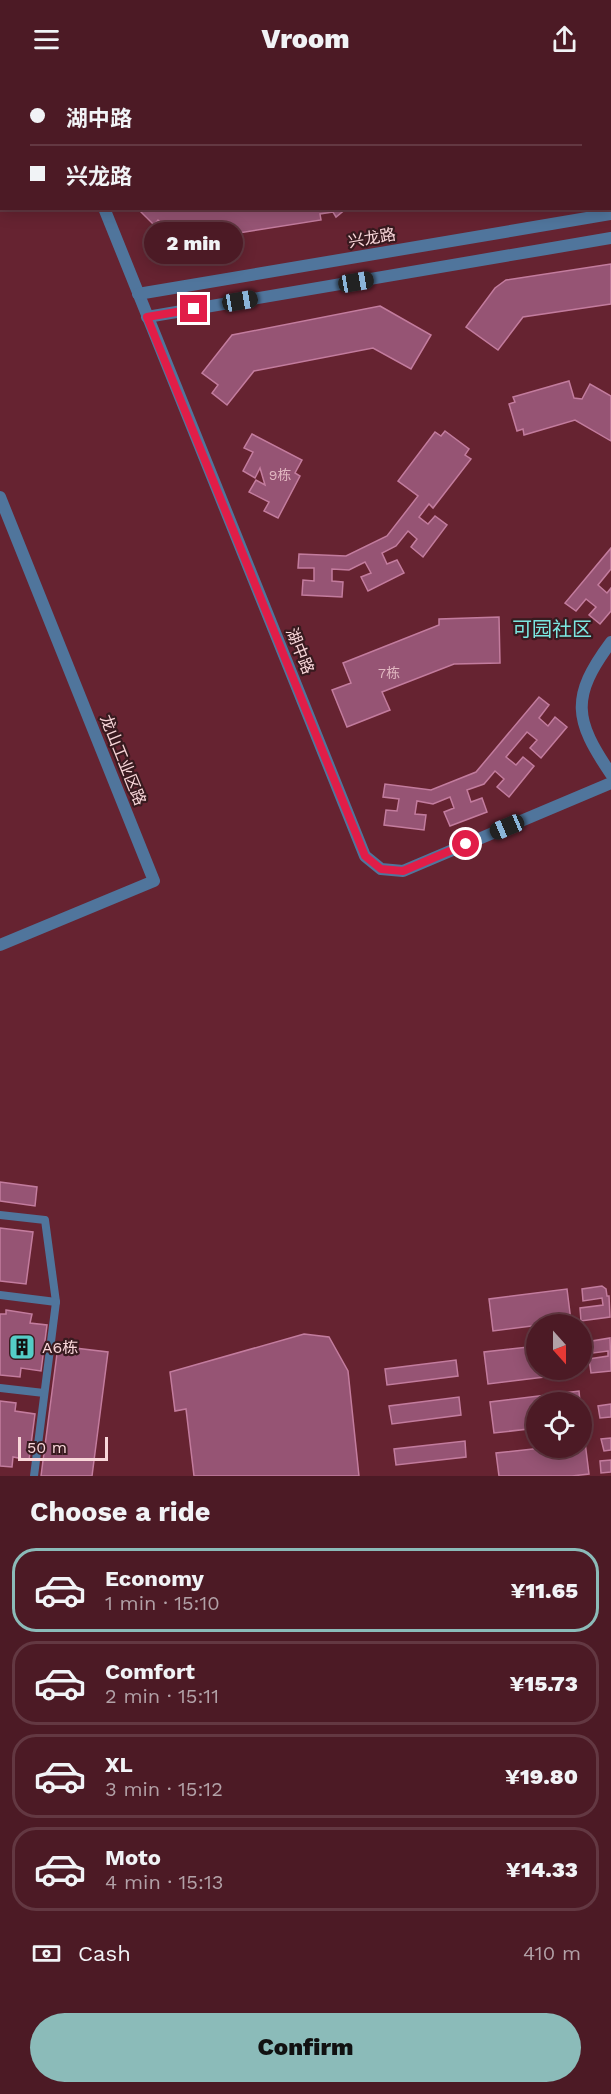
<!DOCTYPE html>
<meta charset="utf-8">
<style>
:root{--surface:#4c1a25;--page:#562732;--text:#f1f3f6;--muted:#b2a1a7;--line:#633842;--accent:#8bbbb9}
body{margin:0;font-family:"Work Sans","Noto Sans SC",sans-serif;background:var(--page);color:var(--text);height:100vh;display:flex;flex-direction:column;font-size:22px;white-space:nowrap}
*{box-sizing:border-box;margin:0}
p{font-size:20px;color:var(--muted)}
.icon{flex:none;width:33px;height:33px;fill:none;stroke:currentColor;stroke-width:2;stroke-linecap:round;stroke-linejoin:round}
.map{position:relative;height:1398px;overflow:hidden}
.drawer{display:flex;flex-direction:column;background:var(--surface);flex:1}
.drawer>*{flex:none}
.hud{position:absolute;left:0px;top:0px;width:612px;height:132px;box-shadow:0 3px 15px #0003,0 0 0 2px var(--line);display:grid;align-content:center;height:132px;padding:0 30px;background:var(--surface)}
.needle{width:39px;rotate:159deg}
.controls{position:absolute;left:526px;top:1236px;display:grid;gap:12px}
.controls a{display:grid;place-items:center;width:66px;height:66px;border-radius:50%;background:var(--surface);box-shadow:0 3px 15px #0003,0 0 0 2px var(--line);font-size:30px}
.scale{position:absolute;left:18px;bottom:15px;width:90px;box-sizing:border-box;padding-left:6px;border:3px solid #f9d7da;border-top:0;font-size:16px;line-height:21px;white-space:nowrap;color:#f9d7da;-webkit-text-stroke:4px #381a1f;paint-order:stroke}
.end{position:absolute;width:27px;height:27px;margin:-14px;border:8px solid #e11d48;background:#fff;box-shadow:0 0 0 3px #fff}
.from{border-radius:50%}
.bubble{position:absolute;height:42px;border-radius:21px;background:var(--surface);box-shadow:0 3px 15px #0003,0 0 0 2px var(--line);font-size:20px;font-weight:800;line-height:42px;text-align:center}
.car{position:absolute;width:18px;height:36px;margin:-18px -9px;border-radius:8px;box-shadow:0 0 4px 2px #0007;background:linear-gradient(#222 24%,#8ab4d8 0 40%,#222 0 76%,#8ab4d8 0 86%,#222 0)}
.hud b{display:flex;align-items:center;gap:21px;height:57px;font-size:22px}
.hud b+b{border-top:2px solid var(--line)}
.hud i{width:15px;height:15px;background:var(--text)}
ul{padding:0;list-style:none}
li{display:flex;align-items:center;gap:18px;height:84px;margin:0 12px 9px;padding:0 18px;border:3px solid var(--line);border-radius:24px}
li div{flex:1}
li b{display:block;font-size:22px}
li em{font-style:normal;font-weight:800}
li.selected{border-color:var(--accent)}
li>.icon{width:54px;height:54px;stroke-width:1.5}
h2{padding:0 30px;font-size:27px;line-height:72px}
.pay{display:flex;align-items:center;gap:15px;height:66px;padding:0 30px;font-size:22px}
.pay p{margin-inline-start:auto}
.cta{display:flex;gap:12px;margin-top:auto;padding:12px 30px}
.cta a{flex:1;height:69px;border-radius:36px;background:var(--accent);color:#111;font-size:24px;font-weight:800;line-height:69px;text-align:center}
header{display:flex;justify-content:space-between;align-items:center;height:78px;padding:0 30px;background:var(--surface);font-size:27px;font-weight:800}
.map>svg:first-child{display:block}
.building{fill:#965474;stroke:#c37c9e;stroke-width:1.5}
.lines{fill:none;stroke-linecap:round;stroke-linejoin:round}
.lane{stroke:#50759c;stroke-width:8}
.street{stroke:#50759c;stroke-width:12}
.route{stroke:#e11d48;stroke-width:8}
.labels{text-anchor:middle;dominant-baseline:central;stroke-width:4.5;stroke-linejoin:round;paint-order:stroke}
.number-label{font-size:14px;fill:#e0b6c0}
.street-label{font-size:16px;fill:#f9d7da;stroke:#381a1f}
.poi-label{font-size:16px;fill:#f9d7da;stroke:#381a1f;text-anchor:start}
.quarter-label{font-size:20px;fill:#7be6e0;stroke:#381a1f}
</style>
<header><svg class="icon" aria-label="menu" viewBox="0 0 24 24"><path d="M4 6h16M4 12h16M4 18h16"/></svg>Vroom<svg class="icon" aria-label="share" viewBox="0 0 24 24"><path d="M12 15V3M7 8l5-5 5 5M5 13v7h14v-7"/></svg></header>
<div class="map">
<svg width="611" height="1398" viewBox="0 0 611 1398">
<rect width="100%" height="100%" fill="#662331"/>
<g class="building">
<polygon points="95,0 149,0 148,2 95,2"/>
<polygon points="137,130 347,130 336,139 333,134 320,136 321,142 201,161 199,150 178,154 175,157 158,142 154,147"/>
<polygon points="611,186 611,226 523,239 498,272 466,249 495,210 506,202"/>
<polygon points="380,228 431,257 411,291 373,270 254,293 227,327 212,315 218,307 202,295 232,257"/>
<polygon points="569,303 574,320 582,321 590,306 611,318 611,363 575,342 524,357 523,351 517,353 509,326 515,324 513,319"/>
<polygon points="445,353 469,371 465,377 471,381 433,430 429,426 419,439 428,446 435,438 447,447 423,479 411,469 417,461 408,453 396,468 382,475 387,486 397,482 404,495 368,513 361,499 371,495 365,484 349,492 332,491 332,503 343,504 342,519 302,517 303,502 314,503 314,490 298,490 299,476 346,478 387,458 418,418 398,403 435,354 441,358"/>
<polygon points="252,356 302,382 295,395 300,398 278,440 264,433 269,424 249,414 256,402 265,407 260,390 255,400 243,393 253,374 244,370"/>
<polygon points="611,470 611,491 598,507 607,515 611,510 611,533 600,546 589,537 596,529 586,521 576,533 565,525"/>
<polygon points="499,539 500,585 454,586 382,614 390,632 347,649 332,612 351,605 343,585 439,547 439,541"/>
<polygon points="539,619 549,627 539,640 548,648 555,639 567,649 541,680 530,670 537,662 527,654 506,679 516,687 523,679 534,688 509,719 497,709 504,701 495,693 484,706 467,712 471,724 482,720 487,734 450,748 444,734 454,730 450,719 433,726 417,723 415,736 426,737 424,752 384,747 386,732 397,733 399,721 383,719 385,706 431,712 476,694"/>
<polygon points="0,1104 37,1109 35,1128 0,1123"/>
<polygon points="0,1150 33,1154 26,1206 0,1203"/>
<polygon points="602,1208 606,1211 607,1218 609,1218 610,1239 581,1243 580,1230 603,1227 602,1220 583,1223 582,1211"/>
<polygon points="567,1211 571,1243 493,1253 489,1221"/>
<polygon points="6,1232 32,1236 30,1245 47,1247 41,1293 21,1290 20,1299 0,1297 0,1236 6,1236"/>
<polygon points="304,1256 329,1259 348,1293 359,1398 194,1398 186,1331 175,1333 170,1294"/>
<polygon points="610,1260 611,1293 591,1295 589,1281 608,1278 608,1273 593,1275 592,1263"/>
<polygon points="58,1268 108,1274 92,1398 41,1398"/>
<polygon points="537,1268 537,1292 576,1292 577,1295 488,1306 484,1274"/>
<polygon points="456,1282 458,1298 387,1307 385,1291"/>
<polygon points="579,1313 580,1324 537,1324 537,1350 494,1355 490,1324"/>
<polygon points="459,1319 461,1337 392,1346 389,1328"/>
<polygon points="0,1323 16,1325 15,1333 35,1336 29,1382 13,1379 12,1389 0,1388"/>
<polygon points="611,1326 611,1339 600,1340 598,1328"/>
<polygon points="611,1360 611,1372 604,1373 601,1361"/>
<polygon points="465,1363 466,1379 396,1387 394,1371"/>
<polygon points="585,1364 589,1396 572,1398 499,1398 496,1375 542,1370 582,1370 582,1365"/>
<polygon points="611,1382 611,1394 601,1395 600,1383"/>
</g>
<g class="lines">
<g class="lane">
<polyline points="0,1137 45,1142 56,1224 34,1398"/>
<polyline points="0,1217 56,1224"/>
<polyline points="0,1310 44,1315"/>
</g>
<g class="street">
<polyline points="52,0 53,2"/>
<polyline points="104,130 365,778 381,791 403,793 611,705"/>
<polyline points="138,216 611,136"/>
<polyline points="147,239 611,160"/>
<polyline points="0,419 154,803 0,867"/>
<path d="M611,564C570,619 574,642 611,696"/>
</g>
</g>
<g class="lines">
<polyline class="route" points="194,231 147,239 365,778 381,791 403,793 466,766"/>
</g>
<defs>
<symbol id="building-square" viewBox="-11 -11 22 22"><rect x="-9" y="-9" width="18" height="18" rx="4" fill="#54cdc7" stroke="#381a1f"/><path d="M-4-6H4V6H1V3H-1V6H-4ZM-2.5-4.3h1.7v1.8h-1.7ZM.8-4.3h1.7v1.8H.8ZM-2.5-1h1.7V.8h-1.7ZM.8-1h1.7V.8H.8Z" fill="#111"/></symbol>
</defs>
<g fill-rule="evenodd">
<use href="#building-square" x="7" y="1254" width="30" height="30"/>
</g>
<g class="labels">
<g class="number-label">
<text x="280" y="397">9栋</text>
<text x="389" y="595">7栋</text>
</g>
<g class="street-label">
<text transform="translate(372 160) rotate(-10)">兴龙路</text>
<text transform="translate(300 573) rotate(68)">湖中路</text>
<text transform="translate(123 682) rotate(68)">龙山工业区路</text>
</g>
<g class="poi-label">
<text x="42" y="1269">A6栋</text>
</g>
<g class="quarter-label">
<text x="552" y="551">可园社区</text>
</g>
</g>
</svg>
<div class="controls">
<a><svg class="needle" viewBox="-14 -14 28 28"><path d="M0-13l5 13h-10z" fill="#e53935"/><path d="M0 13l5-13h-10z" fill="#b2a1a7"/></svg></a>
<a><svg class="icon" aria-label="locate" viewBox="0 0 24 24"><circle cx="12" cy="12" r="6"/><path d="M12 2v4M12 18v4M2 12h4M18 12h4"/></svg></a>
</div>
<div class="scale">50 m</div>
<i class="end from" style="left:466px;top:766px"></i>
<i class="end" style="left:194px;top:231px"></i>
<div class="bubble" style="left:144px;top:144px;width:99px">2 min</div>
<i class="car" style="left:356px;top:204px;rotate:80deg"></i>
<i class="car" style="left:240px;top:223px;rotate:80deg"></i>
<i class="car" style="left:507px;top:749px;rotate:247deg"></i>
<div class="hud">
<b><i class="from"></i>湖中路</b>
<b><i></i>兴龙路</b>
</div>
</div>
<section class="drawer">
<h2>Choose a ride</h2>
<ul>
<li class="selected"><svg class="icon" aria-label="car" viewBox="0 0 24 24"><path d="M5 17H2v-5l4-1 3-4h7l3 4 3 1v5h-3M9 17h6M6 11h13"/><circle cx="7" cy="17" r="2"/><circle cx="17" cy="17" r="2"/></svg><div><b>Economy</b><p>1 min · 15:10</p></div><em>¥11.65</em></li>
<li><svg class="icon" aria-label="car" viewBox="0 0 24 24"><path d="M5 17H2v-5l4-1 3-4h7l3 4 3 1v5h-3M9 17h6M6 11h13"/><circle cx="7" cy="17" r="2"/><circle cx="17" cy="17" r="2"/></svg><div><b>Comfort</b><p>2 min · 15:11</p></div><em>¥15.73</em></li>
<li><svg class="icon" aria-label="car" viewBox="0 0 24 24"><path d="M5 17H2v-5l4-1 3-4h7l3 4 3 1v5h-3M9 17h6M6 11h13"/><circle cx="7" cy="17" r="2"/><circle cx="17" cy="17" r="2"/></svg><div><b>XL</b><p>3 min · 15:12</p></div><em>¥19.80</em></li>
<li><svg class="icon" aria-label="car" viewBox="0 0 24 24"><path d="M5 17H2v-5l4-1 3-4h7l3 4 3 1v5h-3M9 17h6M6 11h13"/><circle cx="7" cy="17" r="2"/><circle cx="17" cy="17" r="2"/></svg><div><b>Moto</b><p>4 min · 15:13</p></div><em>¥14.33</em></li>
</ul>
<div class="pay"><svg class="icon" aria-label="cash" viewBox="0 0 24 24"><path d="M3 7h18v10H3z"/><circle cx="12" cy="12" r="2"/></svg>Cash<p>410 m</p></div>
<div class="cta"><a>Confirm</a></div>
</section>
